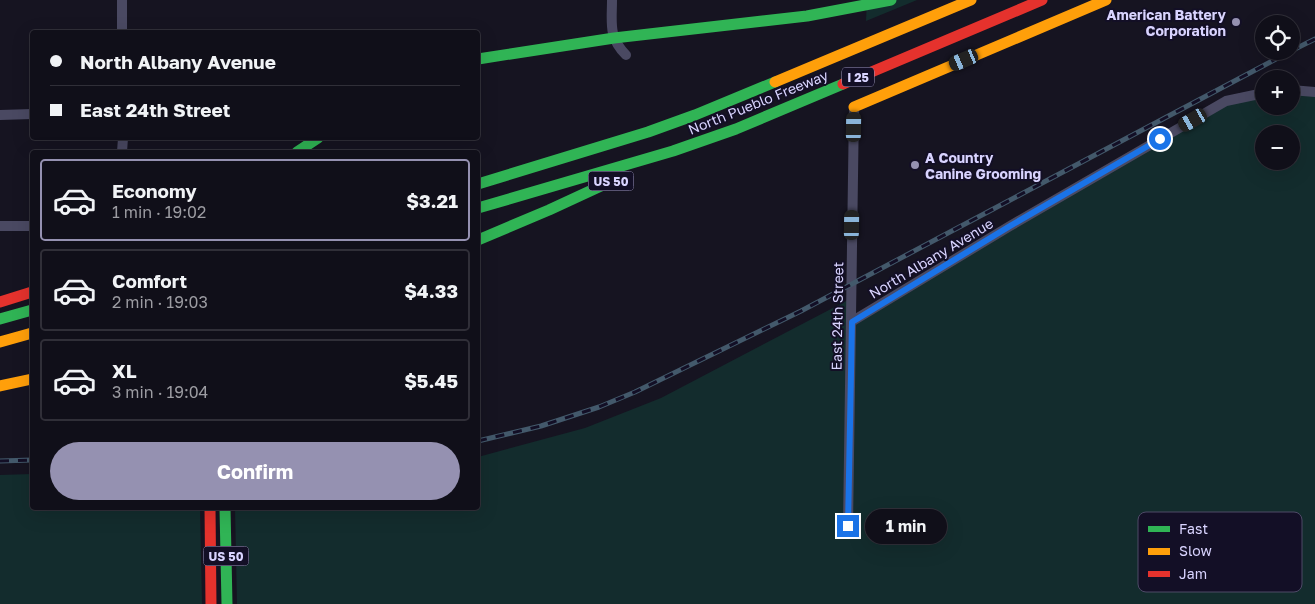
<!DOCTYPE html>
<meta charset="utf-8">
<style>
:root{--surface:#100f19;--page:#191822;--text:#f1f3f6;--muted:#9c9ca2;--line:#302f38;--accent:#9591b1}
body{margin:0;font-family:"Golos Text",sans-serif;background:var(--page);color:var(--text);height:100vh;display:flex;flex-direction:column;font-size:19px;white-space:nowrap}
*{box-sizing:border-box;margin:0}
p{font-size:16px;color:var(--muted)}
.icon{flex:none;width:28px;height:28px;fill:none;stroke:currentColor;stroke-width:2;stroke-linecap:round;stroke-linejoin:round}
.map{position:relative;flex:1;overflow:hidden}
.side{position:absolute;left:30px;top:150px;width:450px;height:360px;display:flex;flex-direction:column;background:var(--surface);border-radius:5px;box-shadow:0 5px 20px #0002,0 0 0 1px var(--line)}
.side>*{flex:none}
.top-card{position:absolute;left:30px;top:30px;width:450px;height:110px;border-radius:5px;box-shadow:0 5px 20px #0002,0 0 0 1px var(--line);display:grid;align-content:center;height:110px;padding:0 20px;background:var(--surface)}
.tools{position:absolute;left:1255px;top:15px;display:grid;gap:10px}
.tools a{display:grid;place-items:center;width:45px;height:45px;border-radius:50%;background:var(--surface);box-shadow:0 5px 20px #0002,0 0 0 1px var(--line);font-size:25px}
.end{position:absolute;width:22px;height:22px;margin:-11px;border:6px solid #1a73e8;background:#fff;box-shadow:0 0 0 2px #fff}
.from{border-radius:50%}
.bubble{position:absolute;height:35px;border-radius:18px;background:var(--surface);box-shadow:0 5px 20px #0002,0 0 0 1px var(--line);font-size:16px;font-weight:700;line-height:35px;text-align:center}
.car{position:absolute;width:15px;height:30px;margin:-15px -8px;border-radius:6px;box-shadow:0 0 4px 1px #0007;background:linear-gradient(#222 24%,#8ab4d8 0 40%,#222 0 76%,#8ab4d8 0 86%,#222 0)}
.top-card b{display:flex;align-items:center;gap:18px;height:48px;font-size:19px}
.top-card b+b{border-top:1px solid var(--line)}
.top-card i{width:12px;height:12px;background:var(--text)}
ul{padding:9px 0 0;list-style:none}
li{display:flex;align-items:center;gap:15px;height:82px;margin:0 10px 8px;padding:0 10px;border:2px solid var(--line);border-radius:5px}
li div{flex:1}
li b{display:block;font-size:19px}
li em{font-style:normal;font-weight:700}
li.selected{border-color:var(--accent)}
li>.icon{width:45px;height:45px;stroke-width:1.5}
.primary-button{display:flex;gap:10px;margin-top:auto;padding:10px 20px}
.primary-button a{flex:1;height:58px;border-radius:30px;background:var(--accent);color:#fff;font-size:20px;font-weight:700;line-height:58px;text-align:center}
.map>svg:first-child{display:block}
.green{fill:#132c2d;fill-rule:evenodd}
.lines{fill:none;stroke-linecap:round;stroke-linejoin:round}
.street{stroke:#4a4962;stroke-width:10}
.fast{stroke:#30b455;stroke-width:11}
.slow{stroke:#ff9f0a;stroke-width:11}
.jam{stroke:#e5322d;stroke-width:11}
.rail-casing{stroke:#43596b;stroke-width:5}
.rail{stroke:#130f26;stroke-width:3;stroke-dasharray:9;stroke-linecap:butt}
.route{stroke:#1a73e8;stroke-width:6}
.poi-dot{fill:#9591b1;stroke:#130f26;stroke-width:2}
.labels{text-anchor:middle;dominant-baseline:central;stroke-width:4;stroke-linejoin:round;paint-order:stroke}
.shield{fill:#130f26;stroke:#9e99be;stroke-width:1}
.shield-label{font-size:12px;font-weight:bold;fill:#d9d4ff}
.poi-label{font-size:14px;font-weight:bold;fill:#d9d4ff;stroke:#130f26;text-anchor:end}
.street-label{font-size:14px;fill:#d9d4ff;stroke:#130f26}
.key{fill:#130f26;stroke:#4e4a67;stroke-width:1}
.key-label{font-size:14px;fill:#d9d4ff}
</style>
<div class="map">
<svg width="1315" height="604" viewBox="0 0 1315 604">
<rect width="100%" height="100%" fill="#161421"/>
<g class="green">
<polygon points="867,0 917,0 866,21"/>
<path d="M1291,90L1315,92V604H237L235,508H478V457L585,428L661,398L852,298L851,321L1226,101L1264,93V106H1291ZM1264,134H1291V161H1264Z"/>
<polygon points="32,474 32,508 200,508 202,604 0,604 0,475"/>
</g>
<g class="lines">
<g class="street">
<polyline points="122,0 122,32"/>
<path d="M612,0C612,23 608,37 626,55"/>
<polyline points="1291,90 1315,92"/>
<polyline points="0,115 32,114"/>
<polyline points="122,152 123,138"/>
<polyline points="0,226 32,226"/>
<polyline points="851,322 1010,226 1226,101 1264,93"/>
<polyline points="848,526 854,107"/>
</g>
<g class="fast">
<polyline points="478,59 614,38 807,16 891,0"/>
<polyline points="297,152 318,138"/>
<polyline points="478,184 648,132 695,115 775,82"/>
<polyline points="478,208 673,151 736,129 843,84"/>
<polyline points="478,240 549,210 616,179"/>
<polyline points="0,319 32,310"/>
<polyline points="225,508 227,604"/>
</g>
<g class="slow">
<polyline points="775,82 971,0"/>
<polyline points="854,107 1106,0"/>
<polyline points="0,342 32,333"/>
<polyline points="0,386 32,379"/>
</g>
<g class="jam">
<polyline points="843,84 1042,0"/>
<polyline points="0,302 32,292"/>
<polyline points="210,508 211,604"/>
</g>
<defs>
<g id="rail">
<polyline points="1291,51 1315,39"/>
<polyline points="478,441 541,426 599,407 635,392 801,311 1291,51"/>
<polyline points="0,461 32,460"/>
</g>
</defs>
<use href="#rail" class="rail-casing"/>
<use href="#rail" class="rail"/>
</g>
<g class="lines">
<polyline class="route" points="848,526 852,322 1010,226 1160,139"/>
</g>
<g class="poi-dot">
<circle cx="1236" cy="22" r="5"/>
<circle cx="915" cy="165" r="5"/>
</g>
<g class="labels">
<g class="shield">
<rect x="842" y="67.5" width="32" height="19" rx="4"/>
<rect x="588.5" y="171.5" width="45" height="19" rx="4"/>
<rect x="203.5" y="546.5" width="45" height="19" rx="4"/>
</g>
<g class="shield-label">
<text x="858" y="77">I 25</text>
<text x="611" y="181">US 50</text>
<text x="226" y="556">US 50</text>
</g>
<g class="poi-label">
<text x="1226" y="14">American Battery<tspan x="1226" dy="16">Corporation</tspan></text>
<text x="925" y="157" text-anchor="start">A Country<tspan x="925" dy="16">Canine Grooming</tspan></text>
</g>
<g class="street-label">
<text transform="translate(758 102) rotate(-22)">North Pueblo Freeway</text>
<text transform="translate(931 258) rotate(-31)">North Albany Avenue</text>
<text transform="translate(837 316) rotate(-89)">East 24th Street</text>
</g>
</g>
<rect x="1138" y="512" width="164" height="80" rx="8" class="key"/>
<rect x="1148" y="526" width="22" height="6" fill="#30b455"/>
<rect x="1148" y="548" width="22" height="7" fill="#ff9f0a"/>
<rect x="1148" y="571" width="22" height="6" fill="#e5322d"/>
<g class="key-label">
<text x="1179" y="534">Fast</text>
<text x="1179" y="556">Slow</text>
<text x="1179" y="579">Jam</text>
</g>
</svg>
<div class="tools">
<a><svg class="icon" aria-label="locate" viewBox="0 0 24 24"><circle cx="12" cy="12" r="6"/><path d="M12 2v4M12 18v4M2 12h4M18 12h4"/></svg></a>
<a>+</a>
<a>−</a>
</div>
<i class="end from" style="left:1160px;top:139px"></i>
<i class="end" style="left:848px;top:526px"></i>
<div class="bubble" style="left:865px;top:509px;width:82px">1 min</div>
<i class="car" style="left:964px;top:60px;rotate:247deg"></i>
<i class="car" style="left:1193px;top:120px;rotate:240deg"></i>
<i class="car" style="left:854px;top:127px;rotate:1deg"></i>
<i class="car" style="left:852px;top:225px;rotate:1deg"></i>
<div class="top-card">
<b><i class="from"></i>North Albany Avenue</b>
<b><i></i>East 24th Street</b>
</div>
<section class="side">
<ul>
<li class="selected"><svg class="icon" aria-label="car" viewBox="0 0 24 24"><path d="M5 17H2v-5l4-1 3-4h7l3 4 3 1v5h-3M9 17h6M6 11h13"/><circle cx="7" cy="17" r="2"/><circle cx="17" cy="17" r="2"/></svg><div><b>Economy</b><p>1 min · 19:02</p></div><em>$3.21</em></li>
<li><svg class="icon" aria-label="car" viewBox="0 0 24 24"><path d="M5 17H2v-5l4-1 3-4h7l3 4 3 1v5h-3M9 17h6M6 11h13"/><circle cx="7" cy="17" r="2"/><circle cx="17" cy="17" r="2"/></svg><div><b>Comfort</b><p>2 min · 19:03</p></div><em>$4.33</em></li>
<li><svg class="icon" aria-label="car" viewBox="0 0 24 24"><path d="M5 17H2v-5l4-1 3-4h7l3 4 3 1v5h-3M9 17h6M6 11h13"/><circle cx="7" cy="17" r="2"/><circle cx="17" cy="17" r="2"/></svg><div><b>XL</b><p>3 min · 19:04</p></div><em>$5.45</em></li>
</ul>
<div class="primary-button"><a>Confirm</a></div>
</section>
</div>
